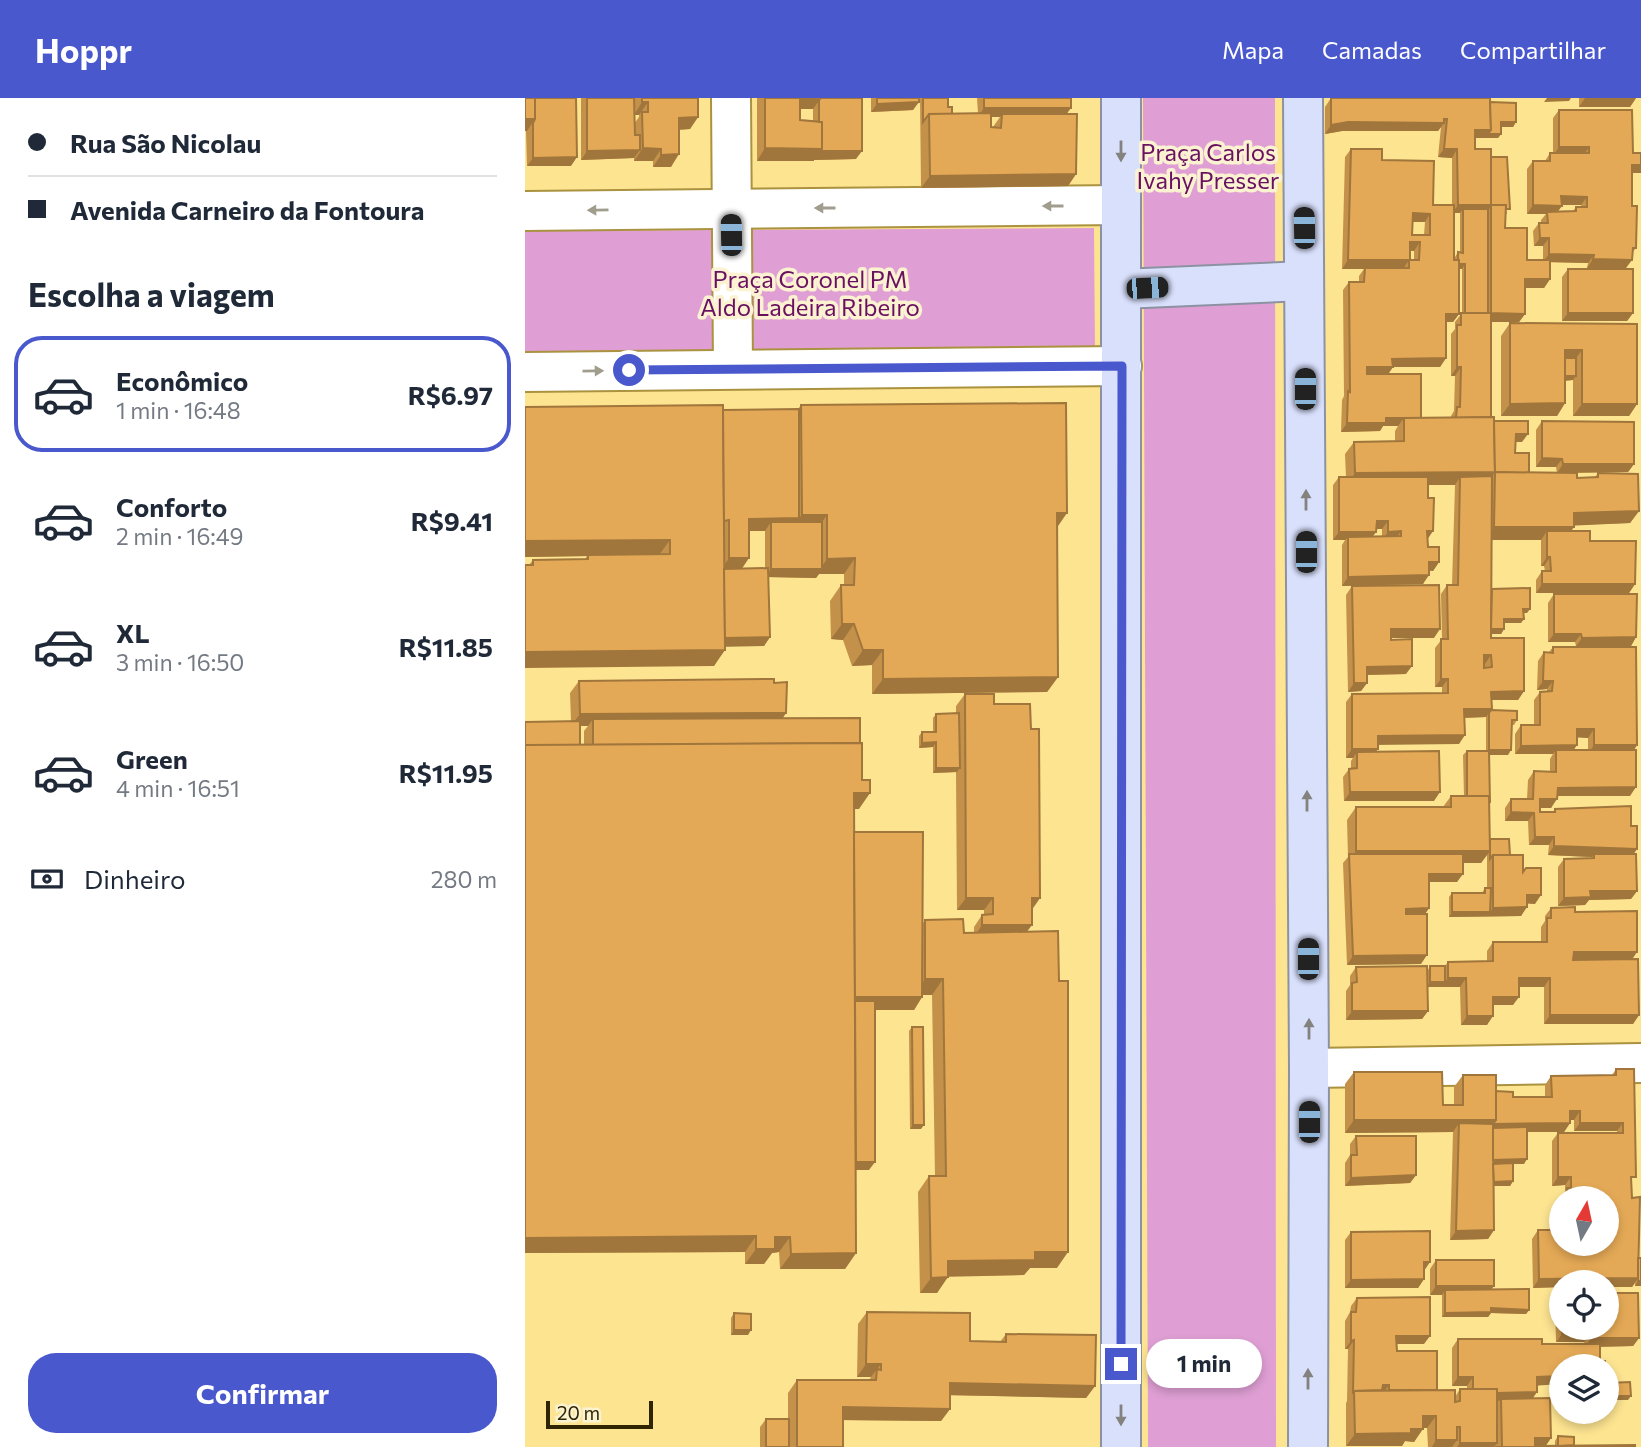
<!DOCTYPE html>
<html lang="pt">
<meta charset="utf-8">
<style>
:root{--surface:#fff;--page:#f6f6f7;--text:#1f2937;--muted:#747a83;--line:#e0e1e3;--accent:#4a58cd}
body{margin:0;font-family:Commissioner,sans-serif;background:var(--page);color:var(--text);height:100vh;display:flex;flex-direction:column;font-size:26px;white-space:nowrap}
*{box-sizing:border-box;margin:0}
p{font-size:23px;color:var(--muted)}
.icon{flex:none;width:38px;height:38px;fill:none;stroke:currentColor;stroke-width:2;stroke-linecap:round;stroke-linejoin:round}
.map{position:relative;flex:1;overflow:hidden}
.side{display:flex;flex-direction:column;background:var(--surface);width:525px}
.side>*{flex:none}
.hud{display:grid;align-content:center;height:154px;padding:0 28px;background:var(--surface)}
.needle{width:46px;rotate:9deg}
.controls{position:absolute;left:1024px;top:1088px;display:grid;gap:14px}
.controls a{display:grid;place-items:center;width:70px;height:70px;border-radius:50%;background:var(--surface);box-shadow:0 4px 10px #0003;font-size:35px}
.scale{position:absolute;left:21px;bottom:18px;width:107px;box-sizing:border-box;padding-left:7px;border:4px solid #2f2502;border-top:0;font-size:19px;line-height:24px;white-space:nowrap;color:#2f2502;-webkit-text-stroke:5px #fbf2d2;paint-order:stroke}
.end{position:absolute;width:32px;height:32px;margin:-16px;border:9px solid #4a58cd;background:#fff;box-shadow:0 0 0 4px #fff}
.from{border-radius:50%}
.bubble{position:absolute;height:49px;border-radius:24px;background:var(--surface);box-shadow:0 4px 10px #0003;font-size:23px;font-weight:700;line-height:49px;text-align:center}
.car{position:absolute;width:21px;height:42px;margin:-21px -10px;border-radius:9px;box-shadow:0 0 5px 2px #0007;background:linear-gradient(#222 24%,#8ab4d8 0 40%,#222 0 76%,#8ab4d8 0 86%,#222 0)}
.hud b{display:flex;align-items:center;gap:24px;height:66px;font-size:26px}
.hud b+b{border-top:2px solid var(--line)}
.hud i{width:18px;height:18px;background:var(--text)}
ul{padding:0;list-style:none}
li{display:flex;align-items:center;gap:21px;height:116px;margin:0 14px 10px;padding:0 14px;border:4px solid transparent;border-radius:28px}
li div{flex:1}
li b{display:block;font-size:26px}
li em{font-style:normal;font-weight:700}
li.selected{border-color:var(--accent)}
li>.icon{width:63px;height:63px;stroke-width:1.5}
h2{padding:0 28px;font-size:32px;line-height:84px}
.pay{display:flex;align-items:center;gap:18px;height:77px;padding:0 28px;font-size:26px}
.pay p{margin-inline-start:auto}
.button{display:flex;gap:14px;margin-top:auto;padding:14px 28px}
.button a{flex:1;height:80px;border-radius:28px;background:var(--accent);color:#fff;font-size:28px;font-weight:700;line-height:80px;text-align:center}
header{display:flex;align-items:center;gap:42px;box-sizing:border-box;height:98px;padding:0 35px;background:var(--accent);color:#fff}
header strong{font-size:33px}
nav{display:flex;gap:38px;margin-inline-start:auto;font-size:24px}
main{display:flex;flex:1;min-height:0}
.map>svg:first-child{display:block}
.green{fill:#df9fd4}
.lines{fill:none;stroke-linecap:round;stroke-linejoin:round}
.minor-casing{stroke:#aa923f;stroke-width:42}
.major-casing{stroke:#8d92a3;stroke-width:42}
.minor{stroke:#fff;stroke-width:38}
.major{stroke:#d9e0fc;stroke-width:38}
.wall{fill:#c4914a;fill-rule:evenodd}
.shaded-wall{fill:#a0763c}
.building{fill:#e4a956;stroke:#a0763c;stroke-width:2;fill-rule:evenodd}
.oneway{fill:#84827f}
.oneway2{fill:#a19d8d}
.route{stroke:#4a58cd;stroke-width:9}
.labels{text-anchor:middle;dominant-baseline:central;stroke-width:7;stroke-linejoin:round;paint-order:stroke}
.park-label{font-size:24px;fill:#6a1061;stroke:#fbf2d2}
</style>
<header>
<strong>Hoppr</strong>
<nav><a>Mapa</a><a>Camadas</a><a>Compartilhar</a></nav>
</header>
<main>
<section class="side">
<div class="hud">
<b><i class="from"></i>Rua São Nicolau</b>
<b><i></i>Avenida Carneiro da Fontoura</b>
</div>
<h2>Escolha a viagem</h2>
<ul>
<li class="selected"><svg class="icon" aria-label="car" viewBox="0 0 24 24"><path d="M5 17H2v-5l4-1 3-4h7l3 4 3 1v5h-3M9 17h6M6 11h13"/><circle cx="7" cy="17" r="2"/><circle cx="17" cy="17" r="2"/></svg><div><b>Econômico</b><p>1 min · 16:48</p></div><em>R$6.97</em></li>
<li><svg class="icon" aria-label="car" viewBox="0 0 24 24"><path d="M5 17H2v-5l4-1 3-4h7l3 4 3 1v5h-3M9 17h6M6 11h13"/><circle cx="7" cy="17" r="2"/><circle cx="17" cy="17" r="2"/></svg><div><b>Conforto</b><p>2 min · 16:49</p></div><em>R$9.41</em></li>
<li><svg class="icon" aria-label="car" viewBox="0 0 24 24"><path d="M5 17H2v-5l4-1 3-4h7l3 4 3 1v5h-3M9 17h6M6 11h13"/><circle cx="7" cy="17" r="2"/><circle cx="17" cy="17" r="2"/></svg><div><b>XL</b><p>3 min · 16:50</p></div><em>R$11.85</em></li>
<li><svg class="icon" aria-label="car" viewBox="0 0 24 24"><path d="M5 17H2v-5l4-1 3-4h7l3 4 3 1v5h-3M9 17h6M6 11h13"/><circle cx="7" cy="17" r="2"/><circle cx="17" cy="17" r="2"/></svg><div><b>Green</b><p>4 min · 16:51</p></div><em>R$11.95</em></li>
</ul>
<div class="pay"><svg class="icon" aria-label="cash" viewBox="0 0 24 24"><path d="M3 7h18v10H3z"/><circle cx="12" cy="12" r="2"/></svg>Dinheiro<p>280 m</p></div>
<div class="button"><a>Confirmar</a></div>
</section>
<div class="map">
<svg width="1116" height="1349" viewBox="0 0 1116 1349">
<rect width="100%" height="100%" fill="#fde491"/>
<g class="green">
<polygon points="618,0 750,0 751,1349 623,1349"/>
<polygon points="569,130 570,253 0,257 0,133"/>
</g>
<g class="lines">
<defs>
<g id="minor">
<polyline points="206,0 208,271"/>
<polyline points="0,113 596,107"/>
<polyline points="0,274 597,268"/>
<polyline points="784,970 1116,965"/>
</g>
<g id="major">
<polyline points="596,0 596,1349"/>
<polyline points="778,0 784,970 783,1349"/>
<polyline points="596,191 779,183"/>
</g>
</defs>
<use href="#minor" class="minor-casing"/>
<use href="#major" class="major-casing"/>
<use href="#minor" class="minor"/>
<use href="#major" class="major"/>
</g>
<g class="wall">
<polygon points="0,0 46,68 2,68"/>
<path d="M56,0H173V19L165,31L154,32L146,69H128V63H109V60L56,62ZM109,17H114V19L109,26Z"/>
<path d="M232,0H337L331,61L289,62V63H232ZM275,11H288V23L275,22Z"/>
<polygon points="346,0 394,0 388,12 346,14"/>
<path d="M395,0H423V9L427,16L453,15L452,0H546L542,16L551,76L543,88L396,90ZM466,19H475L468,29H466Z"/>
<path d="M806,0L965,4L991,24L988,29H976V36L973,40H950V51L966,59L982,116H981L980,130L1002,162H1018V148H1009L1008,133L1014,125H1016V122L1021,116H1002V71L1008,63H1020L1025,55H1028V20L1034,12L1108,55L1116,75H1107V108L1111,150L1107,155L1101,170H1062L1063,165L1025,164V181L1019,190H1000V216L994,224H966V319L969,323L997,344H991L990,355L1004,375L1052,380L1070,379L1073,375L1114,413L1105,425L1049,427L1046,433L1065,443L1110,486L1104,495H1011V482L1017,473H1020L1019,468H1016V442H967V491L1002,515H998L996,525H979V531L976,536H966V540L999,593L993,602H967L966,612L992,622L989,627H987L983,657H964L965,742L985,757L998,774L1010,806L1002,805L996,818L924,819V799L927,795H957L960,790H962V757L956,765H938L932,784H904V810L900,816L896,866L822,867L818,765L823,759L822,722L831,709H918L926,698H939L938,657L942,653H961V619L940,620L934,646H853L851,654L909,703H819L818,679L824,671H826V663L828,660H821V604L827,596L917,595V589H910V550L917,541L916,496L922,487H927L930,387H903V449L914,464L908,473L904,472L898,486L817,488V447L820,442H808V387L814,379H821L820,356L829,344L870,343V333L873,328H858L855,333L816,334L817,302L819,298L818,192L824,184H834V178L839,171H817L820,59L826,51L857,62L908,107H927V60L913,59L916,29L913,33H817L800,36V9ZM1037,107H1056V109H1051L1048,113L1032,114ZM929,115H935V154H933L930,159V162H929ZM888,124H900L899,137H887ZM885,153H889V162H885ZM934,171H937V215L930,224V231L926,236V278H930L929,313L926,318V320H896L862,276L868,269H915L921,260V224H928L934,216ZM851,431H857V438H848L851,434Z"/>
<polygon points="1054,0 1111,0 1105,9 1054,9"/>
<polygon points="1043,171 1108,215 1102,223 1037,223 1037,179"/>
<polygon points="985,225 1112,226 1112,306 1104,318 1048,318 1048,282 1040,283 1040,305 1032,318 976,318 976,238"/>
<path d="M276,307L532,429L533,579L522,594L347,596V567L327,568L318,542L306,541L305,503L316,487H319V476H294L291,480L243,479L245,539L239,548H200L189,568L4,467L8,462L60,461L62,458L0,459V309L198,312L273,311ZM224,433H240V470H217Z"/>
<polygon points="1017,323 1109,366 1103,374 1032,375 1031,369 1011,369 1011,332"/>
<polygon points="827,488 909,540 866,540 866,542 881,576 842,577 842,585 836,593 823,594 821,497"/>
<polygon points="1029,496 1111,539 1106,548 1051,548 1050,544 1023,544 1023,505"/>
<path d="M1028,549L1112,647L1109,652L1105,698H1032L1026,710H1015V714H1028L1030,711L1106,728L1112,793L1106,801L1064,802L1060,807L1033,808V769L1039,761L1066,760L1067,759L1023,757L1024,747H1004L1003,723H980V710L986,701H1002L1003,682L1009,673L1025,674V661L1028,656H990V636L996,627H1009V602L1015,594L1022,593V591L1012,592L1013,563L1019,554H1024ZM1052,639L1063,640V652H1049Z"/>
<path d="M54,583L249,585L261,615L257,621L334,711H329V734L398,825L400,822L439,835H449V829L457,817H459V812H432L431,674L408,675V649L394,650V638L397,634H408V620L411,616H431V608L440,596L469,606L506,631L515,800L507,812L502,833L532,1170H505L499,1177L423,1178L412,1195H395L393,1094L404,1078H410L407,897H397V899L389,912H350L344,1072H331V1155L320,1171H255L254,1154L247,1155L239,1166H220V1154L0,1155V624L46,623L45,595ZM55,628H63L59,633V647H55Z"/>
<polygon points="1026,810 1050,814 1107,861 1114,917 1108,926 1019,926 1019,889 994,889 988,907 968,907 962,927 936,927 935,889 903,889 903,913 897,921 821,922 821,893 825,887 825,878 831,869 903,872 905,868 920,868 923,864 962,863 962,853 968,844 1016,844 1016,829 1020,823 1020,818"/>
<polygon points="387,929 396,1031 385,1031 384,933"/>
<polygon points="1091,971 1107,1085 1107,1100 1113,1160 1116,1160 1116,1188 1110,1188 1110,1185 1107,1189 1036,1185 1036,1189 1008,1190 1007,1141 1013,1132 1031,1132 1031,1112 1036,1105 1036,1146 1082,1101 1036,1101 1036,1099 1040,1093 1040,1087 1027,1088 1027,1043 1033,1035 1092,1035 1092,1033 1049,1033 1049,1022 1045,1022 1045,1025 1039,1034 1002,1034 999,1066 988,1066 988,1083 985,1088 969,1088 969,1132 963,1141 925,1142 928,1034 820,1035 820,986 829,974 918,1007 929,1007 929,989 938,977 971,993 988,999 1020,999 1020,987 1026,978 1087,977"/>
<polygon points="831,1038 891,1077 885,1085 820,1088 820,1065 825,1057 825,1046"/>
<polygon points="826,1134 899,1173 899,1181 893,1190 820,1190 820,1142"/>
<polygon points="911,1162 966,1192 1004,1212 1001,1216 966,1215 963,1219 917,1219 917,1197 905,1197 905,1171"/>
<polygon points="1036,1196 1036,1230 1082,1230 1114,1240 1108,1248 1075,1249 1012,1288 1008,1300 1026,1340 1020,1348 1030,1348 1030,1343 1033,1338 1049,1347 1110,1349 903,1349 902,1330 898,1330 889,1344 880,1343 877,1348 821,1348 821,1305 822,1303 823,1251 820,1251 820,1223 825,1214 826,1208 832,1200 899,1246 872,1246 872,1253 912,1292 930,1299 935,1291 942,1291 942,1288 927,1288 927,1250 933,1241 1017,1246 1060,1246 1059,1244 1031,1244 1030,1204"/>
<polygon points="342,1214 445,1243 475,1244 481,1236 570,1288 561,1300 425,1297 425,1311 416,1323 318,1322 318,1349 235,1349 235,1329 241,1321 263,1321 263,1295 272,1282 344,1282 346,1279 332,1279 333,1226"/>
<polygon points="209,1215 223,1237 206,1237 206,1220"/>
</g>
<g class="shaded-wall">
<polygon points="274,0 296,0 288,11 267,11"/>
<polygon points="1022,0 1046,0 1044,3 1019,4"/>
<polygon points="1060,0 1111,0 1105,9 1054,9"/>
<polygon points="117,4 123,4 114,17 109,17"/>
<polygon points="394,4 388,12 346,14 352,6"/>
<polygon points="459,10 546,10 540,18 477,16 475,19 453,19"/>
<polygon points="173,19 165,31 146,32 154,20"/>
<polygon points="0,21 10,21 2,33 0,33"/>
<polygon points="922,21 913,33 817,33 800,36 806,27 823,24"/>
<polygon points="976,24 991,24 988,29 973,29"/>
<polygon points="950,32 966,32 976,36 973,40 944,40"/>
<polygon points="1034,49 1064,49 1058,58 1028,58"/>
<polygon points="118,50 136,51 128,63 109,63"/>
<polygon points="240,50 297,51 337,53 331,61 289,62 289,63 232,63"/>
<polygon points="919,51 932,51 927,60 913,59"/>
<polygon points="115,52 109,60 56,62 62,53"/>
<polygon points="154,56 146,69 128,69 136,57"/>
<polygon points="52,59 46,68 2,68 8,60"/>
<polygon points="1107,67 1116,67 1116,75 1101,75"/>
<polygon points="551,76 543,88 396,90 405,78"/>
<polygon points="1036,98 1062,99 1056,107 1030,107"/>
<polygon points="933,107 966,107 960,116 938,111 935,115 927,115"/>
<polygon points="1008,107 1037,108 1031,116 1022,114 1021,116 1002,116"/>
<polygon points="888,115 905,116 900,124 882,124"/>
<polygon points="1015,140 1024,140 1018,148 1009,148"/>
<polygon points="885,144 895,144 889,153 879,152"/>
<polygon points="1024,156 1069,157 1063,165 1018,164"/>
<polygon points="1068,161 1107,162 1101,170 1062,170"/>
<polygon points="823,162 884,162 878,171 817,171"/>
<polygon points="932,166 940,166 937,171 929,171"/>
<polygon points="1000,181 1025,181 1019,190 994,190"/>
<polygon points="966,215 1000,216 994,224 960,224"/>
<polygon points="1043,215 1108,215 1102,223 1037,223"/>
<polygon points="921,216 934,216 928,224 915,224"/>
<polygon points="1040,252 1057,252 1048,264 1035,265"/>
<polygon points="921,260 915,269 868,269 862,278 836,278 842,269 867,261"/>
<polygon points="932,269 936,269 930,278 926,278"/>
<polygon points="1035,278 1051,278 1048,282 1032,283"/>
<polygon points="1040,305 1032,318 976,318 985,306"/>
<polygon points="1057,306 1112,306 1104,318 1048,318"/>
<polygon points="861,320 879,320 873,328 858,328 855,333 816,334 822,325"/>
<polygon points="991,336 1003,336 997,344 985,344"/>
<polygon points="1017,360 1037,361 1031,369 1011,369"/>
<polygon points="1038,366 1109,366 1103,374 1032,375"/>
<polygon points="970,374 961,387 935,379 930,387 821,387 830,375"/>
<polygon points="1114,413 1105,425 1040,428 1049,415"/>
<polygon points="532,415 542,415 531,431"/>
<polygon points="277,417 302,417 291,432 246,424 240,433 215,433 224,421 274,420"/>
<polygon points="852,423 863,423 857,431 846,431"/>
<polygon points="969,429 1049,429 1040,442 1022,433 1016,442 961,442"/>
<polygon points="876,433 870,442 857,442 863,434"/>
<polygon points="902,433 908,433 902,442"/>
<polygon points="814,434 851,434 845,442 823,439 820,442 808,442"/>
<polygon points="145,442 134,457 0,459 0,443"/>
<polygon points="1022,459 1025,459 1019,468 1016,468"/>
<polygon points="204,460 224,460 216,472 196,472"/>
<polygon points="330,460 319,476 294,476 291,480 240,479 246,471 295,471 302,461"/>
<polygon points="904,464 914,464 908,473 898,472"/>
<polygon points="904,477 898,486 817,488 823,479"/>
<polygon points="1017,486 1110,486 1104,495 1011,495"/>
<polygon points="998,511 1005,511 1002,515 995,515"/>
<polygon points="979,521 999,521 996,525 976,525"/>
<polygon points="317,526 329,526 318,542 306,541"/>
<polygon points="866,531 915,531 909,540 860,540"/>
<polygon points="963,531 979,531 976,536 960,536"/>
<polygon points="1029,536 1056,536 1050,544 1023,544"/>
<polygon points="245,539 239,548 191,549 197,540"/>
<polygon points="1111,539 1106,548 1051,548 1057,540"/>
<polygon points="200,552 189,568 0,570 0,554"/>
<polygon points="338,552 358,552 347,567 327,568"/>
<polygon points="959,557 966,557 960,566 953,566"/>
<polygon points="887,568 881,576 836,577 842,569"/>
<polygon points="533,579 522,594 347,596 358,581"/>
<polygon points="916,581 923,581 917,589 910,589"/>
<polygon points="1018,583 1028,583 1022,591 1012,592"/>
<polygon points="829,585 842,585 836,593 823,594"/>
<polygon points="999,593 993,602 960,602 966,594"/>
<polygon points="939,611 967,611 961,619 933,620"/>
<polygon points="261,615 252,628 68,621 63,628 46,628 55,616"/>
<polygon points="1052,631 1069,631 1063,640 1046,639"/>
<polygon points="940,637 934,646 847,647 853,638"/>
<polygon points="411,644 408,649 394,650 397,645"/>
<polygon points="1052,647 1046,656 1031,652 1028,656 990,656 996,648"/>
<polygon points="1069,647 1112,647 1106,656 1063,656"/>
<polygon points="827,651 853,651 847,659 832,654 828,660 821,660"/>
<polygon points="964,652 986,652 983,657 961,657"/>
<polygon points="411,670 435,670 432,674 408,675"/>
<polygon points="1111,689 1105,698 1027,698 1033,690"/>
<polygon points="825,694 915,694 909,703 819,703"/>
<polygon points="329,695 345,695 334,711 318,711"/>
<polygon points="1015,701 1032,701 1026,710 1009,710"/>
<polygon points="986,714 1009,715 1003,723 980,723"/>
<polygon points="1010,739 1029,739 1024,747 1004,747"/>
<polygon points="1029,748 1112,751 1106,760 1069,756 1067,759 1023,757"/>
<polygon points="831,753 965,753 956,765 825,765 825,762"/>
<polygon points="904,776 938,776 932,784 898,784"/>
<polygon points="1065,793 1112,793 1106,801 1064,802 1060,807 1033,808 1039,800"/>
<polygon points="1002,797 1016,797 1010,806 996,805"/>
<polygon points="441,800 468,800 459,812 432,812"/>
<polygon points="507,800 515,800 506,812"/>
<polygon points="1002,809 996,818 924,819 927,814 965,814 968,810"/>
<polygon points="904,810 898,819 875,819 881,811"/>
<polygon points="457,827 507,827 498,839 449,839"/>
<polygon points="1049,854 1112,854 1106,863 1043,863"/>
<polygon points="902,857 896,866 822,867 828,858"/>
<polygon points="923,880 941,880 935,889 902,889 905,884 920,884"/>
<polygon points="994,880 1025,880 1019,889 988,889"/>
<polygon points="400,881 418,881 407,897 389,897"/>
<polygon points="328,899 397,899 389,912 325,912"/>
<polygon points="968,899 994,899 988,907 962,907"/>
<polygon points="827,913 903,913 897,921 821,922"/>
<polygon points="1025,917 1114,917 1108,926 1019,926"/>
<polygon points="942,918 968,918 962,927 936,927"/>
<polygon points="1045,1013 1055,1013 1049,1022 1039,1022"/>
<polygon points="829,1022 971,1022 1045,1025 1039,1034 965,1034 934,1025 928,1034 820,1035"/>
<polygon points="1055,1025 1098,1025 1092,1033 1049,1033"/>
<polygon points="388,1027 399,1027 396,1031 385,1031"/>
<polygon points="1002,1061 999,1066 962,1066 965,1062"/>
<polygon points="326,1064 350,1064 344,1072 320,1072"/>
<polygon points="891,1077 885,1085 820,1088 826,1080"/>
<polygon points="1033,1079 1046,1079 1040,1087 1027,1088"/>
<polygon points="988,1083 985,1088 962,1088 965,1084"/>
<polygon points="969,1132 963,1141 925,1142 931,1133"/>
<polygon points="231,1138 220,1154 0,1155 0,1140"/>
<polygon points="250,1139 265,1139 254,1154 247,1155 239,1166 220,1166 231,1151"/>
<polygon points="510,1154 543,1154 532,1170 505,1170 499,1177 412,1179 423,1163"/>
<polygon points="331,1155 320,1171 255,1171 266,1156"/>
<polygon points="899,1164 905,1164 899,1173 893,1173"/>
<polygon points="423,1179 412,1195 395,1195 406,1180"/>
<polygon points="1113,1180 1107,1189 1082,1189 1082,1185 1036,1185 1036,1189 1008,1190 1014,1181"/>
<polygon points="899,1181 893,1190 820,1190 826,1182"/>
<polygon points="1113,1183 1116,1183 1116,1188 1110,1188"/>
<polygon points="911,1188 969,1188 963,1196 920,1192 917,1197 905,1197"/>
<polygon points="966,1210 1004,1212 1001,1216 966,1215 963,1219 917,1219 920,1215"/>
<polygon points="209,1232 226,1232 223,1237 206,1237"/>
<polygon points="1065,1235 1059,1244 1031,1244 1037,1236"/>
<polygon points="871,1238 905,1238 899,1246 865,1246"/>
<polygon points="1066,1240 1114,1240 1108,1248 1060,1249"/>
<polygon points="829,1242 823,1251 820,1251 826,1243"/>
<polygon points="341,1266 356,1266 346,1279 332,1279"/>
<polygon points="1036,1278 1036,1286 1006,1288 1012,1279"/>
<polygon points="933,1279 948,1279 942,1288 927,1288"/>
<polygon points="425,1285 570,1288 561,1300 416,1297"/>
<polygon points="858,1287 864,1287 858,1295"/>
<polygon points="1012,1294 1006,1303 976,1301 974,1303 942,1304 948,1295"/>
<polygon points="1082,1298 1106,1298 1103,1302 1082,1302"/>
<polygon points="318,1309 425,1311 416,1323 310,1322"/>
<polygon points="898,1318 911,1318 902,1330 889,1330"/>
<polygon points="886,1331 898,1331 889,1344 880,1343 877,1348 821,1348 830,1336"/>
<polygon points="1010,1340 1026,1340 1020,1349 1004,1349"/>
<polygon points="911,1342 932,1342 927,1349 907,1349"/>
<polygon points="935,1345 972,1345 969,1349 932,1349"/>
</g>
<g class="building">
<rect x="0" y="0" width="10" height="21"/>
<polygon points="10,0 51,0 52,59 8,60 8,25 10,21"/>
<polygon points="62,0 109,0 110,37 115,37 115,52 62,53"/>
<polygon points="117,0 173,0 173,19 154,20 154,56 136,57 136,51 118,50 117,14 123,14 123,4 117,4"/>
<polygon points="240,0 275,0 275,22 297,24 297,51 240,50"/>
<polygon points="296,0 337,0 337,53 295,53 297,51 297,24 294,24 294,2"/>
<polygon points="352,0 394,0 394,4 352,6"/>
<polygon points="398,0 423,0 423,9 427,9 427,16 404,16 398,24"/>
<rect x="459" y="0" width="87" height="10"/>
<polygon points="806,0 965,0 966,32 950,32 950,51 966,51 966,107 933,107 932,51 919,51 922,21 919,21 919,25 823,24 806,27"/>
<polygon points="965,4 991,5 991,24 976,24 976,36 963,36 966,32"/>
<polygon points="1034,12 1107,12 1108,55 1116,55 1116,67 1107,67 1107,108 1112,108 1111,150 1108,150 1107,162 1068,161 1069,157 1024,156 1024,140 1015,140 1014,125 1023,125 1022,114 1051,113 1051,109 1062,109 1062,99 1036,98 1037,108 1008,107 1008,63 1025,63 1025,55 1064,55 1064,49 1034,49"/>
<polygon points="466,15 466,29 476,30 477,16 552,16 551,76 405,78 404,16"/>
<path d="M826,51H857V62L909,63L908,107H929V162H934V216H921V260L867,261L868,269H842V276H896V320H861V325H822L823,293L825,294L824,184H839L840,170H884V162H823ZM888,115L905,116V137H887ZM885,144H895L894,162H885Z"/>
<polygon points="966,59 982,59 985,111 981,111 981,107 966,107 963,111 963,215 940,215 940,166 934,166 934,162 933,162 933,154 938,155 938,111 963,111 966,107"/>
<polygon points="966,107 981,107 980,130 1002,130 1002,162 1025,162 1025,181 1000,181 1000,216 966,215 966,319 931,320 932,309 935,309 936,269 932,269 932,227 936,227 936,215 966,215"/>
<rect x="1043" y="171" width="65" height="44"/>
<polygon points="985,225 1112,226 1112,306 1057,306 1057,252 1040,252 1040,305 985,306"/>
<rect x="1040" y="260" width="11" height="18"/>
<polygon points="541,305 542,415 532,415 533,579 358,581 358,552 338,552 329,526 317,526 316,487 329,487 330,460 302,461 302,417 277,417 276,307"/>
<polygon points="198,307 200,552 0,554 0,467 8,467 8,462 63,461 63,457 145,456 145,442 0,443 0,309"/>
<polygon points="274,311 274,420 224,421 224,460 204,460 204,422 199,423 198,312"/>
<polygon points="969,319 970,374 830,375 829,344 879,343 879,320"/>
<polygon points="969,323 1003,323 1003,336 991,336 990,355 1004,355 1004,375 970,374"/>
<polygon points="1017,323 1109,324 1109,366 1038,366 1037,361 1017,360"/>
<polygon points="970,374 1052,375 1052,380 1073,379 1073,375 1113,376 1114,413 1049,415 1049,429 969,429"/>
<path d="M967,378L966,540H999V593L966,594L967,611H939L940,637L853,638V651H827V596L923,595V581H916V541H923L922,487H933L935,379ZM959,557H966L967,569L959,570Z"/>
<polygon points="814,379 903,379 903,400 909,400 908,433 902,433 903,449 914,449 914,464 904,464 904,477 823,479 823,439 876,438 876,433 863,434 863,423 852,423 851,434 814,434"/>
<rect x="246" y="424" width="51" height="47"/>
<polygon points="1022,433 1065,433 1065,443 1111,443 1110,486 1017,486 1017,473 1026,473 1025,459 1022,459"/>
<polygon points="243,470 245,539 200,540 199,471"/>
<polygon points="914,487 915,531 866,531 866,542 887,541 887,568 842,569 842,585 829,585 827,488"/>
<polygon points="1005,490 1005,511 998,511 999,521 979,521 979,531 966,531 967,491"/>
<polygon points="1029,496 1112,496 1111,539 1057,540 1056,536 1029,536"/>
<polygon points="1028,549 1111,549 1112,647 1069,647 1069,631 1052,631 1052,647 996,648 996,627 1015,627 1015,594 1027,593 1028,583 1018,583 1019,554 1028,555"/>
<polygon points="249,581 249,585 262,584 261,615 55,616 54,583"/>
<polygon points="440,596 469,596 469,606 505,606 506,631 514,631 515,800 507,800 507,827 457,827 457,817 468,816 468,800 441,800"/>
<polygon points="966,612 992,613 992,622 987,622 986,652 964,652 964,615"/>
<polygon points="434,615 435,670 411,670 411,644 397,645 397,634 411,634 411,616"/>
<polygon points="335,620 335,645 68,647 68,621"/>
<polygon points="55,623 55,647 0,647 0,624"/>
<polygon points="337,645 337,682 345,682 345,695 329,695 331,1155 266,1156 265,1139 250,1139 250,1151 231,1151 231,1138 0,1140 0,647"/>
<polygon points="1031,652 1111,652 1111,689 1033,690 1032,701 1015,701 1015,714 1030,714 1030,711 1106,708 1106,728 1112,728 1112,751 1029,748 1029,739 1010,739 1009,715 986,714 986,701 1008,701 1009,673 1031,674"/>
<polygon points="914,653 915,694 825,694 824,671 832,670 832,654"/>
<polygon points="942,653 964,653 965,705 964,698 942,698"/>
<polygon points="926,698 964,698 965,753 831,753 831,709 926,709"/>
<polygon points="329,734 398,734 397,899 330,899"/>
<polygon points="965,741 984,741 985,757 968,757 965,761"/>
<polygon points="824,756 938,756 938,776 904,776 904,810 881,811 881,816 902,816 902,857 828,858"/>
<polygon points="1069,756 1111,756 1112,793 1065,793 1066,799 1039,800 1039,761 1069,760"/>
<polygon points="968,757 998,757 998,774 1001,770 1016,770 1016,797 1002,797 1002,809 968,810"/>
<polygon points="960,790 966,790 965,814 927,814 927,795 960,795"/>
<polygon points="1050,809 1050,814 1112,813 1112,854 1049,854 1048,862 1113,861 1114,917 1025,917 1025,880 994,880 994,899 968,899 968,918 942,918 941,880 923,880 923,864 968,863 968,844 1022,844 1022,820 1026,820 1026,810"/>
<polygon points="438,821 439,835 533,833 534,883 543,883 543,1154 510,1154 510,1162 423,1163 423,1179 406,1180 404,1078 421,1078 418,881 400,881 400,822"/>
<polygon points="902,868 903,913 827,913 827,885 832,884 831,869"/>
<rect x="905" y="868" width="15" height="16"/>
<polygon points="330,903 350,903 350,1064 331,1064"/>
<polygon points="387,929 398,929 399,1027 388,1027"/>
<polygon points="1091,971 1109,971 1111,1079 1106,1079 1107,1100 1115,1099 1113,1180 1014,1181 1013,1132 1036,1132 1036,1146 1082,1146 1082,1101 1042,1101 1042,1090 1046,1090 1046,1079 1033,1079 1033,1035 1098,1035 1098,1025 1055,1025 1055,1013 1045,1013 1045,1025 968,1026 971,1022 971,993 988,994 988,999 1027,999 1026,978 1091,977"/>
<polygon points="829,974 917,974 918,1007 938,1007 938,977 971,977 971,1022 829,1022"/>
<polygon points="934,1025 968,1026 969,1132 931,1133"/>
<polygon points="1002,1029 1002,1061 968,1062 968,1030"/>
<polygon points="831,1038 891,1038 891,1077 826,1080 826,1057 832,1057"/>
<polygon points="988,1065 988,1083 969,1084 968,1066"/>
<polygon points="905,1133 905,1164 899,1164 899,1181 826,1182 826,1134"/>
<rect x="1113" y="1160" width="3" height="23"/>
<rect x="911" y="1162" width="58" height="26"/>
<polygon points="1004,1191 1004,1212 966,1210 966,1214 920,1215 920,1192"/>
<polygon points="1082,1195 1113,1195 1114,1240 1066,1240 1065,1235 1037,1236 1037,1230 1082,1230"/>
<polygon points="905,1199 905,1238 871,1238 872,1253 912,1253 912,1292 864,1292 864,1287 858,1287 857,1292 829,1293 828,1294 829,1242 826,1243 826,1214 831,1214 832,1200"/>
<polygon points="342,1214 445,1215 445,1243 481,1244 481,1236 571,1237 570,1288 425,1285 425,1311 318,1309 318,1349 272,1349 272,1282 351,1282 352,1271 356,1272 356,1266 341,1266"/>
<polygon points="209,1215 226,1216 226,1232 209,1232"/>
<polygon points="933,1241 1017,1241 1017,1246 1075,1246 1075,1263 1080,1263 1080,1269 1036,1269 1036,1278 1012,1279 1012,1294 972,1295 972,1291 948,1291 948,1279 933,1279"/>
<polygon points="1105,1284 1106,1298 1082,1298 1082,1285"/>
<polygon points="935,1291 972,1291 972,1345 935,1345 935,1329 932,1329 932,1342 911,1342 911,1318 898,1318 898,1331 886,1331 886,1335 830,1336 829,1293 930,1292 930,1304 935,1303"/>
<polygon points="1025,1300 1026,1340 1010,1340 1010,1348 1110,1347 1110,1349 970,1349 977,1349 976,1301"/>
<rect x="241" y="1321" width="23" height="28"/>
<polygon points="1033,1338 1049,1339 1049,1347 1033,1348"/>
</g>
<defs><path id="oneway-solid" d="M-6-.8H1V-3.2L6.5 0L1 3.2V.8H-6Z" transform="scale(1.75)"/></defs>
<g class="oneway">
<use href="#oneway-solid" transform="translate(596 53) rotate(90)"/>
<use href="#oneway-solid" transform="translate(781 402) rotate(-90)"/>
<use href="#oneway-solid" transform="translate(782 703) rotate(-90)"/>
<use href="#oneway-solid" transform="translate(784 931) rotate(-90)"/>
<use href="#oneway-solid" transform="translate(783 1281) rotate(-90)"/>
<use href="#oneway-solid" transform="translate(596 1317) rotate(90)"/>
</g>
<g class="oneway2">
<use href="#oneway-solid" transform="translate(528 108) rotate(180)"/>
<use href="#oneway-solid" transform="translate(300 110) rotate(180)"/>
<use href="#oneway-solid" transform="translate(73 112) rotate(179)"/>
<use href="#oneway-solid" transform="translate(68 273) rotate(-1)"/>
</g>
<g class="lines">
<polyline class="route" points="104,272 597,268 596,1266"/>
</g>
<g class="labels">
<g class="park-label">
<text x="683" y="53">Praça Carlos<tspan x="683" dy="28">Ivahy Presser</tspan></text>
<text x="285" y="180">Praça Coronel PM<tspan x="285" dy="28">Aldo Ladeira Ribeiro</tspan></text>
</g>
</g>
</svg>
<div class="controls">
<a><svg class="needle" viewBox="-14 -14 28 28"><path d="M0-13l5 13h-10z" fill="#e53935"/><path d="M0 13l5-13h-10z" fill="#747a83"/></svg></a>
<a><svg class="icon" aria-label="locate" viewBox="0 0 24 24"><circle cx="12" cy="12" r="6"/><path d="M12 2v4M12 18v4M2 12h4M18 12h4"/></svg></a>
<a><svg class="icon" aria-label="layers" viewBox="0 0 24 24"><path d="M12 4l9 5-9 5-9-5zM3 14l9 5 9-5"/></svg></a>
</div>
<div class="scale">20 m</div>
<i class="end from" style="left:104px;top:272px"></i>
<i class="end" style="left:596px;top:1266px"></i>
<div class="bubble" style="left:621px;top:1241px;width:116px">1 min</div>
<i class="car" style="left:779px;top:130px;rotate:359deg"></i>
<i class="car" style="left:206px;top:137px;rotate:359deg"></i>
<i class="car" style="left:622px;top:190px;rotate:87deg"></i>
<i class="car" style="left:780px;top:291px;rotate:0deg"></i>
<i class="car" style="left:781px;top:454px;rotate:0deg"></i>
<i class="car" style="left:783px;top:861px;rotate:0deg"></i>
<i class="car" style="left:784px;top:1024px;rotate:0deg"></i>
</div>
</main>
